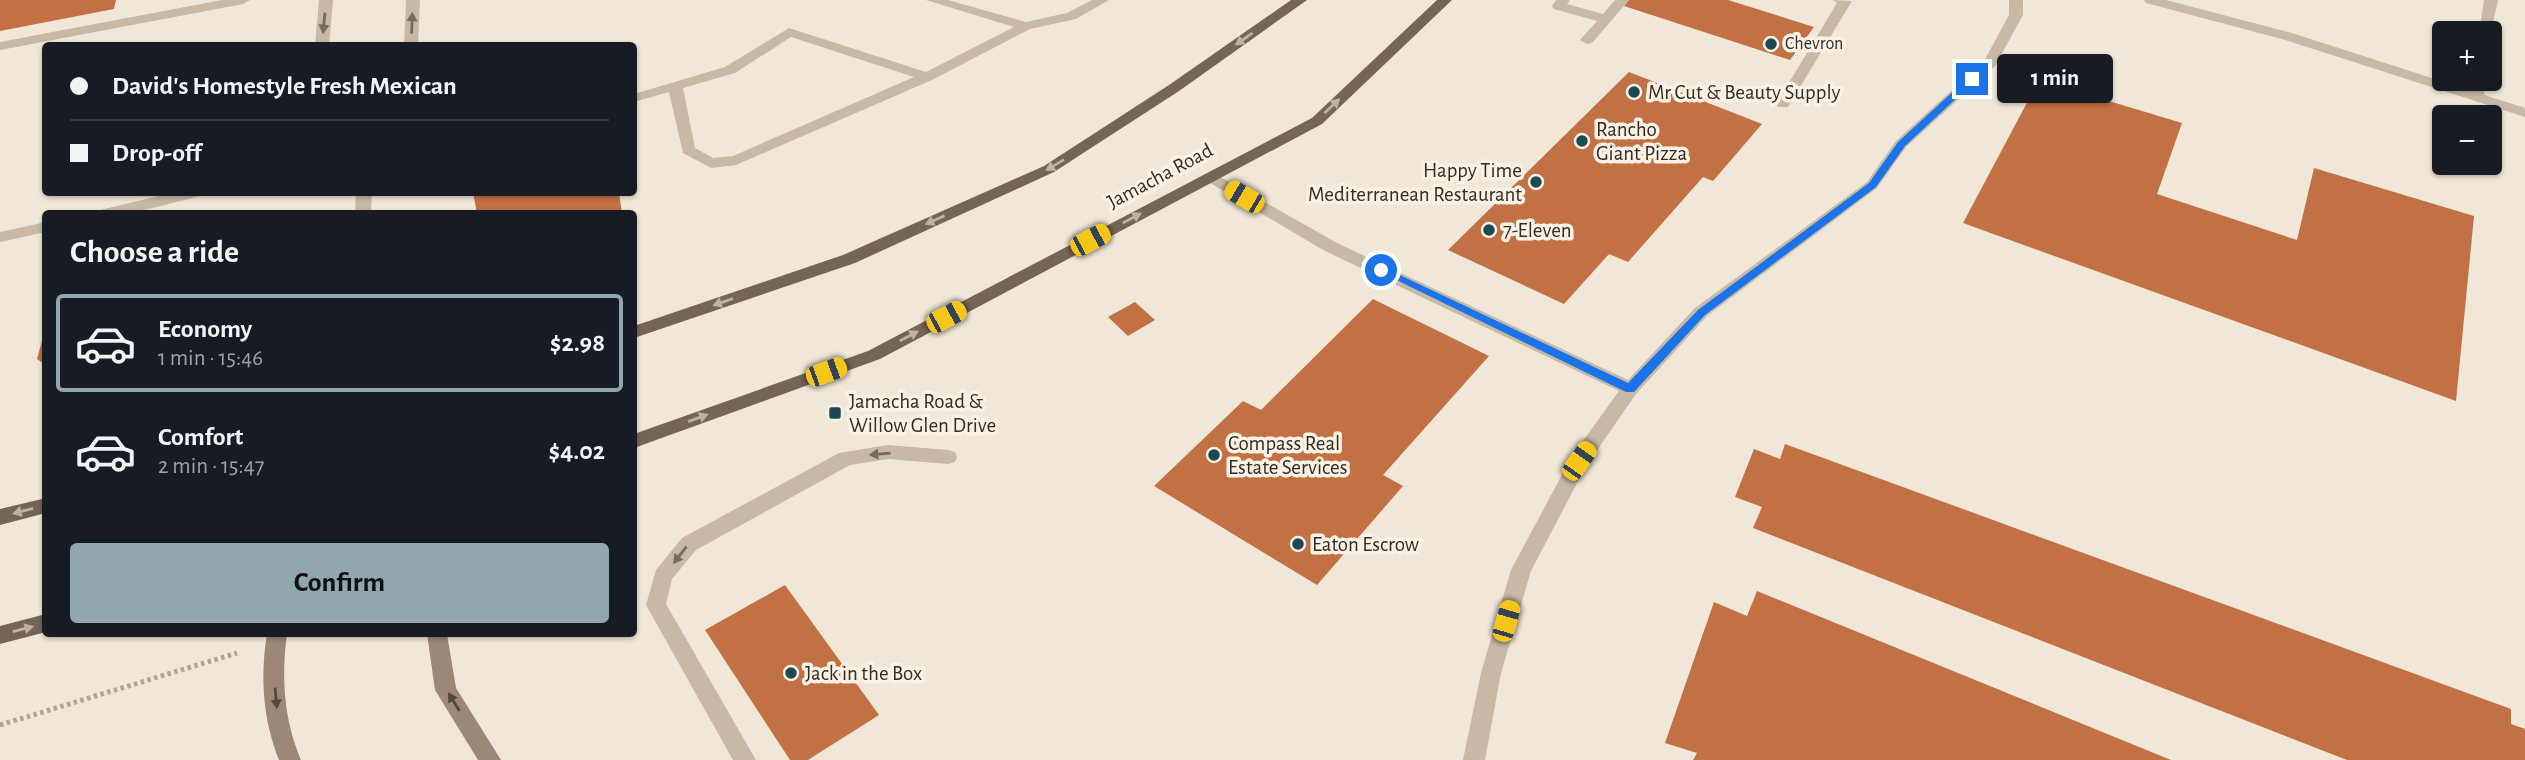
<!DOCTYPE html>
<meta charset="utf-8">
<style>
:root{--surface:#171b24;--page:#20242c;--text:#f1f3f6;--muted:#9ea1a6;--line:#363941;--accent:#92a6ad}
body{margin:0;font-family:"Alegreya Sans",sans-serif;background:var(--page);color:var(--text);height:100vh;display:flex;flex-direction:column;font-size:26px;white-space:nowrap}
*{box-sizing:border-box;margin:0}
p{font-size:23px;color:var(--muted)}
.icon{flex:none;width:38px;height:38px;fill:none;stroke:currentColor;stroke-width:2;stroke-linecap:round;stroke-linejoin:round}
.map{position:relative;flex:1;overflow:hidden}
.details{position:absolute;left:42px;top:210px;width:595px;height:427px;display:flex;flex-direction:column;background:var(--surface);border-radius:7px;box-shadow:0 2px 5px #0004}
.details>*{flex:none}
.hud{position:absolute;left:42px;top:42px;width:595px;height:154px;border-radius:7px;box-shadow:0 2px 5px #0004;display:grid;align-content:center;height:154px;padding:0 28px;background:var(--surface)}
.buttons{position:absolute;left:2432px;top:21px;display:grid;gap:14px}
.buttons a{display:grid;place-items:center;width:70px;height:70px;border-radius:7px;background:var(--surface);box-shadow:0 2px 5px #0004;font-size:35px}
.end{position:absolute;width:32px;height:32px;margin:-16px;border:9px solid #1a73e8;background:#fff;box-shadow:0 0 0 4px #fff}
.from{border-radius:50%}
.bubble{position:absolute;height:49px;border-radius:7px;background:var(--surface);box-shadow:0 2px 5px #0004;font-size:23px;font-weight:700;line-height:49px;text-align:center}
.car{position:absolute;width:21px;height:42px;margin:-21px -10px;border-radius:9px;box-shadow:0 0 5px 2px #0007;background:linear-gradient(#f5c518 24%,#345 0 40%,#f5c518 0 76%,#345 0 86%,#f5c518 0)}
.hud b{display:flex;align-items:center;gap:24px;height:66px;font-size:26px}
.hud b+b{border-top:2px solid var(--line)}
.hud i{width:18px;height:18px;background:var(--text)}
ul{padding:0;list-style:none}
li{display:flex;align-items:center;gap:21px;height:98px;margin:0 14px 10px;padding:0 14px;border:4px solid transparent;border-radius:7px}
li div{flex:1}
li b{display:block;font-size:26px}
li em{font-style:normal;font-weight:700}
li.active{border-color:var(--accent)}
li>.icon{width:63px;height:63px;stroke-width:1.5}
h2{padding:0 28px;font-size:32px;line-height:84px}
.button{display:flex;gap:14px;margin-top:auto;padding:14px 28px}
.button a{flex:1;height:80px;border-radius:7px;background:var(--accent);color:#111;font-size:28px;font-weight:700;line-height:80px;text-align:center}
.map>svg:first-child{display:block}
.building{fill:#c27144}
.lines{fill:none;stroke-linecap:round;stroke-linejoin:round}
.path{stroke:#b3a38f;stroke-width:5;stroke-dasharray:3.5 3.5;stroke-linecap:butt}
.service{fill:#c7b9a5;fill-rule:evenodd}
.minor{fill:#c7b9a5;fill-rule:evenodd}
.tertiary{fill:#c7b9a5;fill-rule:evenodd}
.secondary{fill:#9b8876;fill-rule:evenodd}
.primary{fill:#756557;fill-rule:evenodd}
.oneway{fill:#766b5f}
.oneway2{fill:#bdb2a5}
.oneway3{fill:#52483e}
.route{fill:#1a73e8}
.poi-dot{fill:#1d4953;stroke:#f8f1e4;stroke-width:2.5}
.labels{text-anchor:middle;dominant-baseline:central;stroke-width:7;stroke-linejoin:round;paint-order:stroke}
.far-poi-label{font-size:18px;fill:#332c26;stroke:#f8f1e4;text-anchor:start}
.poi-label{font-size:21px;fill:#332c26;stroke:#f8f1e4;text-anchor:start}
.street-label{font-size:21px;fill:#332c26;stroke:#f8f1e4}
</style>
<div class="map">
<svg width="2525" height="760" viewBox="0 0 2525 760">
<rect width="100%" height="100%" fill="#f0e7d8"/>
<g class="building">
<polygon points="0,0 116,0 114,9 0,31"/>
<polygon points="1629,0 1728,0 1814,27 1790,60 1624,6"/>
<polygon points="1629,72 1762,124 1713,181 1703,177 1628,262 1609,254 1564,304 1448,250"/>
<polygon points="2039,80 2182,123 2157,194 2297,240 2314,168 2474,216 2456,401 1963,223"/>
<polygon points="473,192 619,192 622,214 477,214"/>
<polygon points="1373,299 1489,356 1383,475 1403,486 1317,585 1154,486 1243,401 1261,410"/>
<polygon points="1135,302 1155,320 1128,336 1108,317"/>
<polygon points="45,330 46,330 46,365 37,359"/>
<polygon points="1785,444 2511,709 2511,724 2525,729 2525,760 2347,760 1753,528 1762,507 1735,497 1754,449 1780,459"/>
<polygon points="785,585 879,715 808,760 790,760 705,630"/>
<polygon points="1757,591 2171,760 1693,760 1697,753 1665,743 1714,602 1747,616"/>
</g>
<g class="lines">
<polyline class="path" points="0,725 237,653"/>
<g class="service">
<polygon points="222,0 250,0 243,4 0,50 0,42"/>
<polygon points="319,0 333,0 329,46 315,46"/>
<polygon points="406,0 420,0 418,46 404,46"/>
<path d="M926,0H948L1026,22L1067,13L1092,0H1109L1076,19L1030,29L932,80L736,165L711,168L683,153L669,92L634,102V94L725,67L789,28L926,72L1014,27ZM791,37L914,77L733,156L713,158L695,148L683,88L735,73Z"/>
<polygon points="1556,0 1570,0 1567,4 1603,14 1615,0 1629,0 1592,43 1587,44 1580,40 1597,21 1554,9 1552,6"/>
<polygon points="1833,0 1852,1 1788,107 1778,107 1776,104 1837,3"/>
<polygon points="2009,0 2023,0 2023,15 1995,66 1906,147 1877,188 1707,316 1636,394 1586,466 1531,571 1501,673 1485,760 1463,760 1481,673 1511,570 1572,456 1619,391 1325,251 1205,180 1202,177 1205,174 1215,174 1337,243 1628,380 1695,308 1867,182 1896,141 1984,61 2009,15"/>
<polygon points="176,192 206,192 204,195 129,214 99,214 100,210"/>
<polygon points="356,192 372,192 371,214 355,214"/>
<polygon points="46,222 46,232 0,242 0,232"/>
<polygon points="888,445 948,450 955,452 957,457 955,462 948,464 888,459 850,465 696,550 672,579 666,604 756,760 733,760 646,605 656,570 682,538 839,453"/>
</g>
<g class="minor">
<polygon points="2484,0 2498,0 2490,36 2490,33 2479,33"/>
<polygon points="2473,79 2487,79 2483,99 2478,100 2471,96"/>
</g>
<polygon class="tertiary" points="2144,0 2166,0 2292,33 2525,108 2525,117 2282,39 2146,3"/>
<g class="secondary">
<path d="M267,634H287C281,677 284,720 301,760H279C263,720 260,677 267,634Z"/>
<polygon points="427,634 447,634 456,688 501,760 478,760 435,690"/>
</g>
<g class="primary">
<polygon points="1291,0 1307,0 1179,91 1054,172 855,263 634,338 634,326 843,255 1044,166 1169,85"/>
<polygon points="1437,0 1452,0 1322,124 880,359 634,448 634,434 868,351 1312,118"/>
<polygon points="46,498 46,513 0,525 0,509"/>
<polygon points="46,614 46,632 0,644 0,626"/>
</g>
</g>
<defs><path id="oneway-solid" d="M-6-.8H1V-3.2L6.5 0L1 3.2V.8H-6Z" transform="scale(1.75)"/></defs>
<g class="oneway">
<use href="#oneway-solid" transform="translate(324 23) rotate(95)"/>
<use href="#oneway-solid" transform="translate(412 23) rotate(-88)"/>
<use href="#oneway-solid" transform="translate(880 454) rotate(175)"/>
<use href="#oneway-solid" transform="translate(680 555) rotate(128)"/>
</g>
<g class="oneway2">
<use href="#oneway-solid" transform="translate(1244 39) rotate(145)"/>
<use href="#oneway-solid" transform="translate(1332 106) rotate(-43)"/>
<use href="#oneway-solid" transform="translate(1055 165) rotate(149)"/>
<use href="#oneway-solid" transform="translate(1132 218) rotate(-28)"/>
<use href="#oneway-solid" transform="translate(935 220) rotate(156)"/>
<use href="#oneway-solid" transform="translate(723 302) rotate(161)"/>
<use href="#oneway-solid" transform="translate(909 336) rotate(-28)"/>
<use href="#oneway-solid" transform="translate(698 418) rotate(-20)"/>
<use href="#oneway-solid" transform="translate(23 511) rotate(165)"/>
<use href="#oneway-solid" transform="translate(23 629) rotate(-14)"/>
</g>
<g class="oneway3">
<use href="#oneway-solid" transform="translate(276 698) rotate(85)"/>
<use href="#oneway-solid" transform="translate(454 702) rotate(-122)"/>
</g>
<polygon class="route" points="1969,77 1977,79 1905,146 1876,187 1705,315 1634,392 1626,392 1376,270 1385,268 1628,383 1698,310 1869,183 1898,142"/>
<g class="poi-dot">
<circle cx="1771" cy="44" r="7"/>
<circle cx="1634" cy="92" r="7"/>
<circle cx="1582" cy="141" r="7"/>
<circle cx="1536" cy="182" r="7"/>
<circle cx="1489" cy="230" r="7"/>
<rect x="828" y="406" width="14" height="14" rx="3.5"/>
<circle cx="1214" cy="455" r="7"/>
<circle cx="1298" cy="544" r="7"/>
<circle cx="791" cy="673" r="7"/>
</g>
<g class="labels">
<g class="far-poi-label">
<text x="1785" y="44">Chevron</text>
</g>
<g class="poi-label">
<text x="1648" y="92">Mr Cut &amp; Beauty Supply</text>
<text x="1596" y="129">Rancho<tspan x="1596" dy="24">Giant Pizza</tspan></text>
<text x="1522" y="170" text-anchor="end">Happy Time<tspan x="1522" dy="24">Mediterranean Restaurant</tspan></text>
<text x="1503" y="230">7-Eleven</text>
<text x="849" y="401">Jamacha Road &amp;<tspan x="849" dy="24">Willow Glen Drive</tspan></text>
<text x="1228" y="443">Compass Real<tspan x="1228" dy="24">Estate Services</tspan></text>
<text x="1312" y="544">Eaton Escrow</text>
<text x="805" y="673">Jack in the Box</text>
</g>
<g class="street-label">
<text transform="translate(1160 176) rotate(-28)">Jamacha Road</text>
</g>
</g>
</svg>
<div class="buttons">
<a>+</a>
<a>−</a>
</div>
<i class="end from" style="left:1381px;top:270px"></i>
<i class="end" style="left:1972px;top:79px"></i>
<div class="bubble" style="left:1997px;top:54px;width:116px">1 min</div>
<i class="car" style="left:1244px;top:197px;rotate:300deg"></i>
<i class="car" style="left:1090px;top:240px;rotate:62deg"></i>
<i class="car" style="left:946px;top:317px;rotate:62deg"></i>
<i class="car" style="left:826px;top:372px;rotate:70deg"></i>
<i class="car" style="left:1579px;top:461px;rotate:35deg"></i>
<i class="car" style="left:1506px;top:621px;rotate:16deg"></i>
<div class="hud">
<b><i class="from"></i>David's Homestyle Fresh Mexican</b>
<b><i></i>Drop-off</b>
</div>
<section class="details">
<h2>Choose a ride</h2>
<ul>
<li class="active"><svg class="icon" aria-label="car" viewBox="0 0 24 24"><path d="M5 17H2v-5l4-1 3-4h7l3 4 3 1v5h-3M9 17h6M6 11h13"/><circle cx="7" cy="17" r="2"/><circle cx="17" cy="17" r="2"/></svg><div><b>Economy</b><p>1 min · 15:46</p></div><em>$2.98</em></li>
<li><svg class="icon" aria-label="car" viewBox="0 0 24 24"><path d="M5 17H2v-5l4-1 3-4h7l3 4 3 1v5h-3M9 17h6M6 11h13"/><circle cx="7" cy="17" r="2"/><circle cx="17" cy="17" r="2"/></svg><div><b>Comfort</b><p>2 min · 15:47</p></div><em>$4.02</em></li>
</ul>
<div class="button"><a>Confirm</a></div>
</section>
</div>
